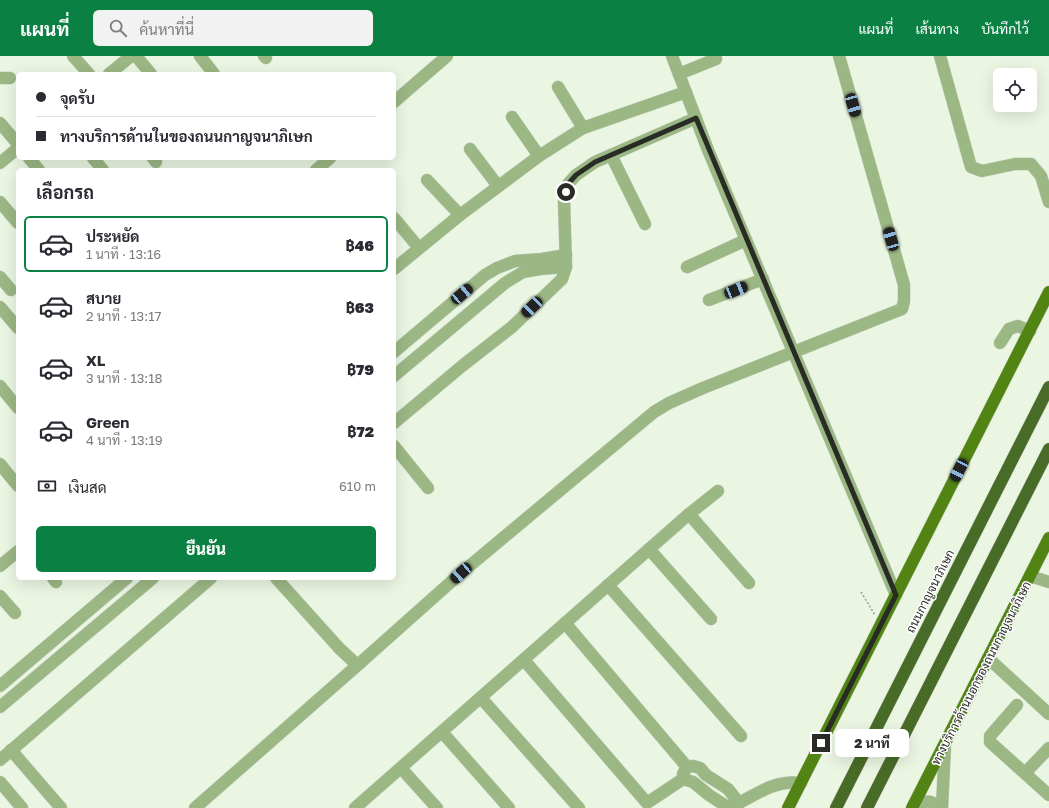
<!DOCTYPE html>
<html lang="th">
<meta charset="utf-8">
<style>
:root{--surface:#fff;--page:#f2f2f3;--text:#2b2b33;--muted:#7c7c81;--line:#e1e1e2;--accent:#0b8043}
body{margin:0;font-family:"Golos Text",Sarabun,sans-serif;background:var(--page);color:var(--text);height:100vh;display:flex;flex-direction:column;font-size:15px;white-space:nowrap}
*{box-sizing:border-box;margin:0}
p{font-size:13px;color:var(--muted)}
.icon{flex:none;width:22px;height:22px;fill:none;stroke:currentColor;stroke-width:2;stroke-linecap:round;stroke-linejoin:round}
.map{position:relative;flex:1;overflow:hidden}
.sheet{position:absolute;left:16px;top:112px;width:380px;height:412px;display:flex;flex-direction:column;background:var(--surface);border-radius:6px;box-shadow:0 4px 16px #0002}
.sheet>*{flex:none}
.top-card{position:absolute;left:16px;top:16px;width:380px;height:88px;border-radius:6px;box-shadow:0 4px 16px #0002;display:grid;align-content:center;height:88px;padding:0 20px;background:var(--surface)}
.fabs{position:absolute;left:993px;top:12px;display:grid;gap:8px}
.fabs a{display:grid;place-items:center;width:44px;height:44px;border-radius:6px;background:var(--surface);box-shadow:0 4px 16px #0002;font-size:20px}
.end{position:absolute;width:18px;height:18px;margin:-9px;border:5px solid #282c25;background:#fff;box-shadow:0 0 0 2px #fff}
.from{border-radius:50%}
.bubble{position:absolute;height:28px;border-radius:6px;background:var(--surface);box-shadow:0 4px 16px #0002;font-size:13px;font-weight:800;line-height:28px;text-align:center}
.car{position:absolute;width:12px;height:24px;margin:-12px -6px;border-radius:5px;box-shadow:0 0 3px 1px #0007;background:linear-gradient(#222 24%,#8ab4d8 0 40%,#222 0 76%,#8ab4d8 0 86%,#222 0)}
.top-card b{display:flex;align-items:center;gap:14px;height:38px;font-size:15px}
.top-card b+b{border-top:1px solid var(--line)}
.top-card i{width:10px;height:10px;background:var(--text)}
ul{padding:0;list-style:none}
li{display:flex;align-items:center;gap:12px;height:56px;margin:0 8px 6px;padding:0 12px;border:2px solid transparent;border-radius:6px}
li div{flex:1}
li b{display:block;font-size:15px}
li em{font-style:normal;font-weight:800}
li.on{border-color:var(--accent)}
li>.icon{width:36px;height:36px;stroke-width:1.5}
h2{padding:0 20px;font-size:18px;line-height:48px}
.pay{display:flex;align-items:center;gap:10px;height:44px;padding:0 20px;font-size:15px}
.pay p{margin-inline-start:auto}
.cta{display:flex;gap:8px;margin-top:auto;padding:8px 20px}
.cta a{flex:1;height:46px;border-radius:6px;background:var(--accent);color:#fff;font-size:16px;font-weight:800;line-height:46px;text-align:center}
header{display:flex;align-items:center;gap:24px;box-sizing:border-box;height:56px;padding:0 20px;background:var(--accent);color:#fff}
header strong{font-size:19px}
nav{display:flex;gap:22px;margin-inline-start:auto;font-size:14px}
.search{width:280px;height:36px;background:var(--page);display:flex;align-items:center;gap:10px;box-sizing:border-box;padding:0 14px;border-radius:6px;color:var(--muted);font-size:15px}
.map>svg:first-child{display:block}
.lines{fill:none;stroke-linecap:round;stroke-linejoin:round}
.minor-casing{stroke:#c7d1c0;stroke-width:13}
.major-casing{stroke:#c7d1c0;stroke-width:13}
.highway-casing{stroke:#c7d1c0;stroke-width:13}
.path{stroke:#979f91;stroke-width:1.5;stroke-dasharray:2 2;stroke-linecap:butt}
.minor{stroke:#9bb784;stroke-width:12}
.major{stroke:#528414;stroke-width:12}
.highway{stroke:#496b28;stroke-width:12}
.route{stroke:#282c25;stroke-width:5}
.labels{text-anchor:middle;dominant-baseline:central;stroke-width:3;stroke-linejoin:round;paint-order:stroke}
.street-label{font-size:12px;fill:#282c25;stroke:#fff}
</style>
<header>
<strong>แผนที่</strong>
<div class="search"><svg class="icon" aria-label="search" viewBox="0 0 24 24"><circle cx="10" cy="10" r="6"/><path d="M15 15l6 6"/></svg>ค้นหาที่นี่</div>
<nav><a>แผนที่</a><a>เส้นทาง</a><a>บันทึกไว้</a></nav>
</header>
<div class="map">
<svg width="1049" height="752" viewBox="0 0 1049 752">
<rect width="100%" height="100%" fill="#eaf5e2"/>
<g class="lines">
<defs>
<g id="minor">
<polyline points="73,0 89,18"/>
<polyline points="136,0 151,18"/>
<polyline points="200,0 214,18"/>
<polyline points="264,0 266,2"/>
<polyline points="672,0 708,94 896,539"/>
<polyline points="940,0 971,111 982,115 1015,108 1031,108 1041,120 1049,146"/>
<polyline points="109,18 131,0"/>
<polyline points="679,18 716,3"/>
<polyline points="0,22 10,22"/>
<polyline points="558,31 583,72"/>
<polyline points="394,46 447,0"/>
<polyline points="512,61 539,100"/>
<polyline points="0,67 18,88"/>
<polyline points="470,93 498,130"/>
<polyline points="611,99 645,168"/>
<polyline points="29,102 39,114"/>
<polyline points="93,102 103,114"/>
<polyline points="153,102 156,106"/>
<polyline points="0,107 18,92"/>
<polyline points="316,114 330,102"/>
<polyline points="427,124 460,159"/>
<polyline points="0,146 18,167"/>
<polyline points="394,162 419,192"/>
<polyline points="687,211 746,184"/>
<polyline points="394,213 460,159 539,100 583,72 686,36"/>
<polyline points="0,221 11,234"/>
<polyline points="709,244 763,223"/>
<polyline points="0,251 18,272"/>
<polyline points="1000,287 1009,273 1018,270 1030,275"/>
<polyline points="394,296 485,219 497,212 515,205 542,203 566,199"/>
<polyline points="394,320 505,227 523,216 540,213 566,211"/>
<polyline points="0,330 18,352"/>
<polyline points="394,367 462,310 512,271 562,223 566,211 564,144 568,128 576,119 595,106 696,62"/>
<polyline points="394,390 428,432"/>
<polyline points="0,408 18,430"/>
<polyline points="689,458 749,527"/>
<polyline points="649,493 711,563"/>
<polyline points="0,510 18,495"/>
<polyline points="1030,520 1049,526"/>
<polyline points="53,522 56,526"/>
<polyline points="276,522 339,592 355,607 360,607 461,517 654,356 669,347 703,332 902,253 904,245 904,229 839,0"/>
<polyline points="608,529 741,680"/>
<polyline points="0,540 15,557"/>
<polyline points="565,567 687,711"/>
<polyline points="988,602 1049,658"/>
<polyline points="524,604 647,747 683,723"/>
<polyline points="0,630 127,522"/>
<polyline points="481,642 579,752"/>
<polyline points="1017,649 990,680 990,686 1049,739"/>
<polyline points="0,651 153,522"/>
<polyline points="442,676 509,752"/>
<polyline points="11,694 61,752"/>
<polyline points="0,704 211,522"/>
<polyline points="401,712 437,752"/>
<polyline points="1025,717 1049,692"/>
<path d="M683,718L687,711L693,710L700,712L706,719L728,733L739,747C760,736 776,724 801,727"/>
<polyline points="683,723 693,726 709,739 726,750 732,750 739,747"/>
<polyline points="0,726 22,752"/>
<polyline points="195,752 360,607"/>
<polyline points="355,752 689,458 718,435"/>
<path d="M914,752C923,745 931,742 938,752"/>
<polyline points="942,752 945,688"/>
</g>
<g id="major">
<polyline points="788,752 1049,236"/>
<polyline points="912,752 1049,482"/>
</g>
<g id="highway">
<polyline points="836,752 1049,331"/>
<polyline points="867,752 1049,393"/>
</g>
</defs>
<use href="#minor" class="minor-casing"/>
<use href="#major" class="major-casing"/>
<use href="#highway" class="highway-casing"/>
<polyline class="path" points="861,536 875,559"/>
<use href="#minor" class="minor"/>
<use href="#major" class="major"/>
<use href="#highway" class="highway"/>
</g>
<g class="lines">
<polyline class="route" points="566,136 568,128 576,119 595,106 696,62 896,539 821,687"/>
</g>
<g class="labels">
<g class="street-label">
<text transform="translate(930 535) rotate(-63)">ถนนกาญจนาภิเษก</text>
<text transform="translate(981 617) rotate(-63)">ทางบริการด้านนอกของถนนกาญจนาภิเษก</text>
</g>
</g>
</svg>
<div class="fabs">
<a><svg class="icon" aria-label="locate" viewBox="0 0 24 24"><circle cx="12" cy="12" r="6"/><path d="M12 2v4M12 18v4M2 12h4M18 12h4"/></svg></a>
</div>
<i class="end from" style="left:566px;top:136px"></i>
<i class="end" style="left:821px;top:687px"></i>
<div class="bubble" style="left:835px;top:673px;width:74px">2 นาที</div>
<i class="car" style="left:853px;top:49px;rotate:164deg"></i>
<i class="car" style="left:891px;top:183px;rotate:344deg"></i>
<i class="car" style="left:736px;top:234px;rotate:68deg"></i>
<i class="car" style="left:462px;top:238px;rotate:50deg"></i>
<i class="car" style="left:532px;top:251px;rotate:226deg"></i>
<i class="car" style="left:959px;top:414px;rotate:207deg"></i>
<i class="car" style="left:461px;top:517px;rotate:228deg"></i>
<div class="top-card">
<b><i class="from"></i>จุดรับ</b>
<b><i></i>ทางบริการด้านในของถนนกาญจนาภิเษก</b>
</div>
<section class="sheet">
<h2>เลือกรถ</h2>
<ul>
<li class="on"><svg class="icon" aria-label="car" viewBox="0 0 24 24"><path d="M5 17H2v-5l4-1 3-4h7l3 4 3 1v5h-3M9 17h6M6 11h13"/><circle cx="7" cy="17" r="2"/><circle cx="17" cy="17" r="2"/></svg><div><b>ประหยัด</b><p>1 นาที · 13:16</p></div><em>฿46</em></li>
<li><svg class="icon" aria-label="car" viewBox="0 0 24 24"><path d="M5 17H2v-5l4-1 3-4h7l3 4 3 1v5h-3M9 17h6M6 11h13"/><circle cx="7" cy="17" r="2"/><circle cx="17" cy="17" r="2"/></svg><div><b>สบาย</b><p>2 นาที · 13:17</p></div><em>฿63</em></li>
<li><svg class="icon" aria-label="car" viewBox="0 0 24 24"><path d="M5 17H2v-5l4-1 3-4h7l3 4 3 1v5h-3M9 17h6M6 11h13"/><circle cx="7" cy="17" r="2"/><circle cx="17" cy="17" r="2"/></svg><div><b>XL</b><p>3 นาที · 13:18</p></div><em>฿79</em></li>
<li><svg class="icon" aria-label="car" viewBox="0 0 24 24"><path d="M5 17H2v-5l4-1 3-4h7l3 4 3 1v5h-3M9 17h6M6 11h13"/><circle cx="7" cy="17" r="2"/><circle cx="17" cy="17" r="2"/></svg><div><b>Green</b><p>4 นาที · 13:19</p></div><em>฿72</em></li>
</ul>
<div class="pay"><svg class="icon" aria-label="cash" viewBox="0 0 24 24"><path d="M3 7h18v10H3z"/><circle cx="12" cy="12" r="2"/></svg>เงินสด<p>610 m</p></div>
<div class="cta"><a>ยืนยัน</a></div>
</section>
</div>
